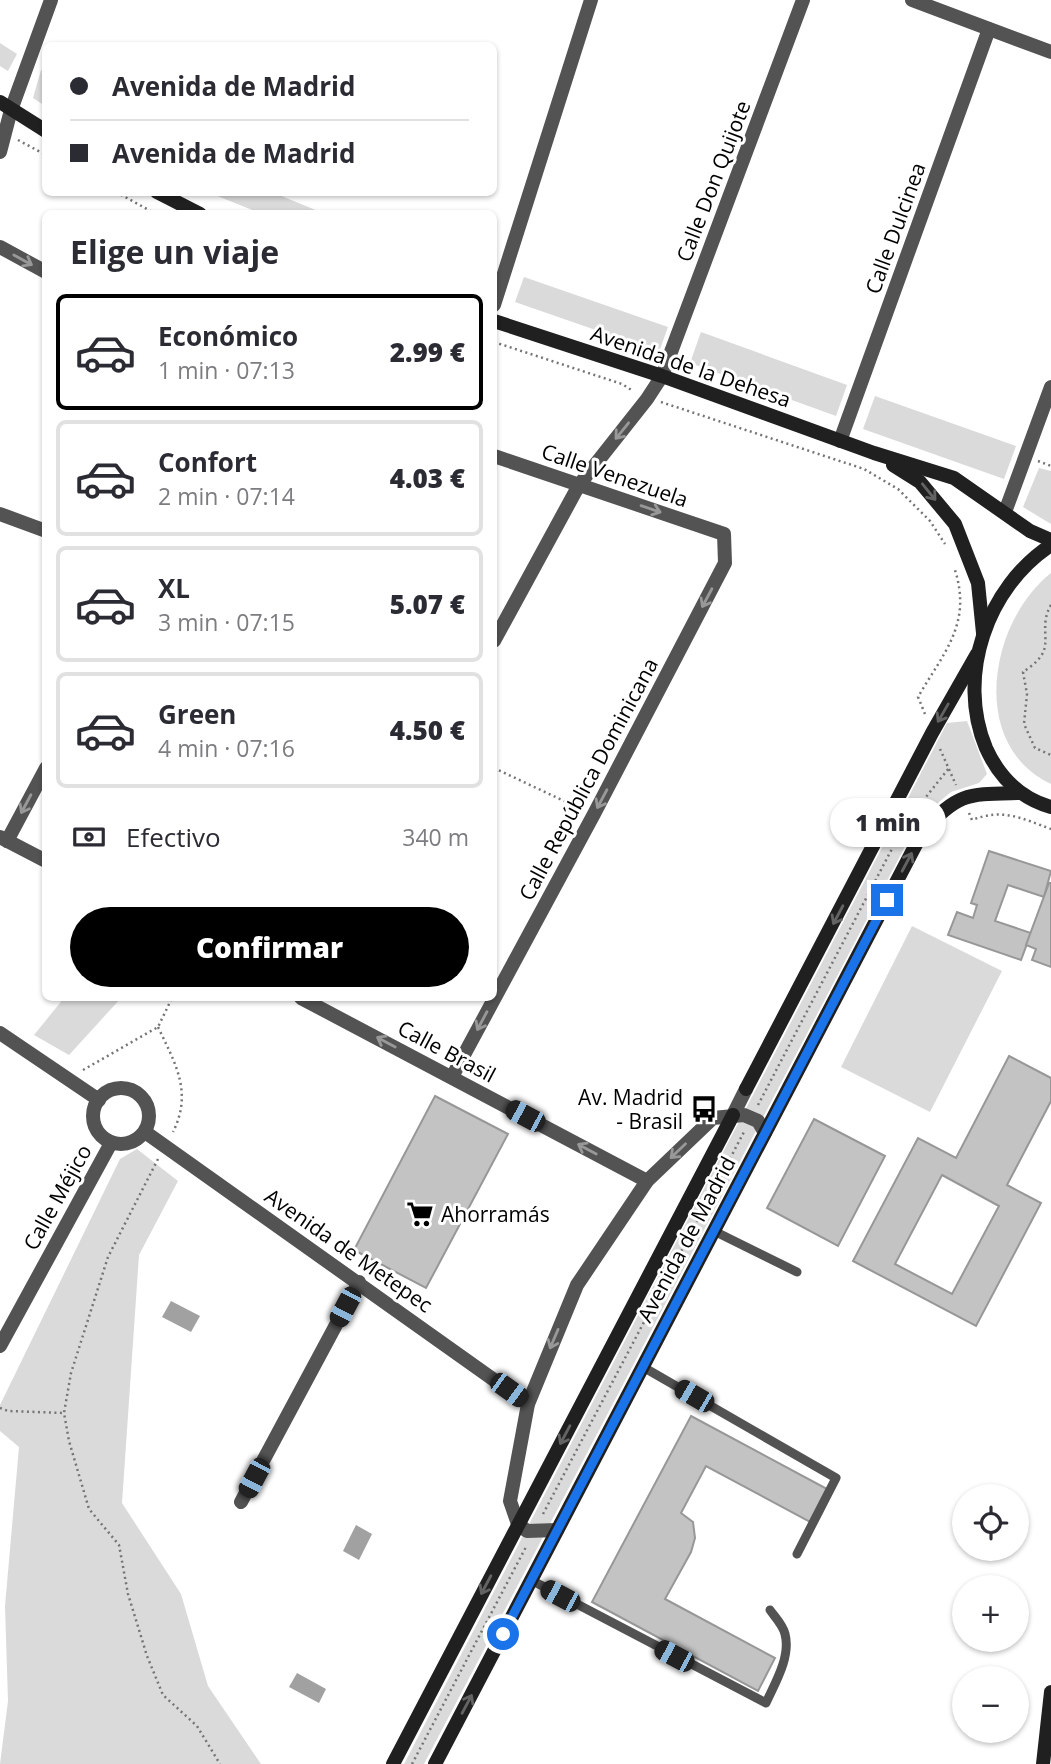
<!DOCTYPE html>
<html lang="es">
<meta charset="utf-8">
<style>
:root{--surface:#fff;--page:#f2f2f3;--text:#2b2b33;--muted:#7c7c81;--line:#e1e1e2;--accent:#000}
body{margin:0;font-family:"Open Sans",sans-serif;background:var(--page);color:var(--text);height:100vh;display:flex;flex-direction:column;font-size:26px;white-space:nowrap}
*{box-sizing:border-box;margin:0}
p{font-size:23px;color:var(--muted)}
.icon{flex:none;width:38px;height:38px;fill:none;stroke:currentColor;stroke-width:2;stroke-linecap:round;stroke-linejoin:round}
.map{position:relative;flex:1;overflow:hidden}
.sheet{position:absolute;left:42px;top:210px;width:455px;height:791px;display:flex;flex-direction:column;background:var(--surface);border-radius:10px;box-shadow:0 2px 5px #0004}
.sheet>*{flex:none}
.hud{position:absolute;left:42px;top:42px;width:455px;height:154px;border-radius:10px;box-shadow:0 2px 5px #0004;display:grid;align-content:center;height:154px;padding:0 28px;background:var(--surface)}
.buttons{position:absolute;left:952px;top:1484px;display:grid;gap:14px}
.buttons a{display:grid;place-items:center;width:77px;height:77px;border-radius:50%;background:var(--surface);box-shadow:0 2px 5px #0004;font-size:35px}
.end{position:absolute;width:32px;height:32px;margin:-16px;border:9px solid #1a73e8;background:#fff;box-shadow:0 0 0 4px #fff}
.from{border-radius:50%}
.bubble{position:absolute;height:49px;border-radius:24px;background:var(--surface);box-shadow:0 2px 5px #0004;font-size:23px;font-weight:800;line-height:49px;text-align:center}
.car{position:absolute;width:21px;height:42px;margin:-21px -10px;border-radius:9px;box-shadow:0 0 5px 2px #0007;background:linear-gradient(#222 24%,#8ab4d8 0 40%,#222 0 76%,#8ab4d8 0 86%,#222 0)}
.hud b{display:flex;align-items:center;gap:24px;height:66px;font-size:26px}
.hud b+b{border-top:2px solid var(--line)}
.hud i{width:18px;height:18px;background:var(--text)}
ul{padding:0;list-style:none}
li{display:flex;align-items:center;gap:21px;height:116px;margin:0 14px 10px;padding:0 14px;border:4px solid var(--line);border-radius:10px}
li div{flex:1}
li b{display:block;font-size:26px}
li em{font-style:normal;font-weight:800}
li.active{border-color:var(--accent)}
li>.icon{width:63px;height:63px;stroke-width:1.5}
h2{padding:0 28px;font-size:32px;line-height:84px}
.pay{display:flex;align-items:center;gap:18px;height:77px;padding:0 28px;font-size:26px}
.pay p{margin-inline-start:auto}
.button{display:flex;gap:14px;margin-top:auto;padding:14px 28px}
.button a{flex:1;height:80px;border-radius:42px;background:var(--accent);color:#fff;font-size:28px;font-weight:800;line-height:80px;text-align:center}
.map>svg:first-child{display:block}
.green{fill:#dadada}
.water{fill:#a1a1a1}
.building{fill:#c3c3c3;stroke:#979797;stroke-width:2;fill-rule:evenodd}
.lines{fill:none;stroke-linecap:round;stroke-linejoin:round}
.path{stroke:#757575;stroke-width:2.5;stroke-dasharray:2 3.5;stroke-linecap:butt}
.lane{stroke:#535353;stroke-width:9}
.street{stroke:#535353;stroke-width:14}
.secondary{stroke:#202020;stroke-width:14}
.oneway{stroke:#989898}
.oneway2{stroke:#636363}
.route{stroke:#1a73e8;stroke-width:9}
.labels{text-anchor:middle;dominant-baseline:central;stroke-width:6;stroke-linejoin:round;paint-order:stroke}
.street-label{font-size:21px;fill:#000;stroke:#fff}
.poi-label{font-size:21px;fill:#000;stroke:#fff;text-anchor:end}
</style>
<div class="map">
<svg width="1051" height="1764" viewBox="0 0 1051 1764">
<rect width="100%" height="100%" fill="#fff"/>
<g class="green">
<polygon points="0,43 17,54 8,71 0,66"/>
<polygon points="41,70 45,73 45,106 33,98"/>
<polygon points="210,193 274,193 323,213 260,213"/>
<polygon points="524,277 668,327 659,352 515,302"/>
<polygon points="701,332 847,385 836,416 690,363"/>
<polygon points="875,396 1016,446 1004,479 863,429"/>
<polygon points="1039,468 1051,471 1051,524 1023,507"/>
<path d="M1051,573V784C968,745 989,622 1051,573Z"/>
<polygon points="967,721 987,774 979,783 951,792 920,818 424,1764 404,1764 947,723"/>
<polygon points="912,926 1002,971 930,1112 841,1067"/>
<polygon points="64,998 121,998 69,1055 34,1035"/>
<polygon points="137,1149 178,1181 139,1255 122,1503 181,1594 208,1686 261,1764 0,1764 8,1701 5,1606 19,1447 0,1431 0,1405 120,1159"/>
</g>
<g class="water">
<polygon points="171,1301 200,1316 191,1332 162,1317"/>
<polygon points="356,1525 372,1534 359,1560 343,1551"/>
<polygon points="297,1673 326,1689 319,1703 289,1687"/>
</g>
<g class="building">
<polygon points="989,851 1051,871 1044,897 1008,885 995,921 1031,933 1021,960 948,935 957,912 973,918 977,905 971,903"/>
<polygon points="1049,883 1051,883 1051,967 1032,960 1036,949 1026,945"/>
<path d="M1009,1056L1051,1078V1101L1007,1185L1041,1203L976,1326L853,1261L918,1138L956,1158ZM942,1175L999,1206L952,1294L895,1264Z"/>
<polygon points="435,1096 508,1134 426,1288 354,1250"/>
<polygon points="814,1119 885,1156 838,1246 767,1208"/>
<polygon points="691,1416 827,1489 810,1522 706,1466 681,1513 693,1522 695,1538 691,1552 665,1599 775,1658 758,1691 592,1602"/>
</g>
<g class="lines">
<g class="path">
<polyline points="18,140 46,155"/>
<polyline points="116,192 156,214"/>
<polyline points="494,342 622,384 633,391"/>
<polyline points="661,402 864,469 898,489 930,521 945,544"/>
<polyline points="1038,461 1051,466"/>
<path d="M1051,605C1039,625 1051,642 1041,656C1037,662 1029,668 1023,672L1027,694L1024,724L1035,748L1051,755"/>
<path d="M925,714L918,697C944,652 972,624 955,570"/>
<polyline points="940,749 956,785"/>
<polyline points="494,768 581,809"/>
<path d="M969,813L972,820C1003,808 1021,818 1051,829"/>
<path d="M158,1027C175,1063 193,1092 173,1132"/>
<polyline points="83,1070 158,1027 172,998"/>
<polyline points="758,1105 906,822 949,768"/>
<polyline points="158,1159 108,1257 71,1373 64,1413 69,1441 89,1509 119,1545 128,1594 147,1656 163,1695 197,1726 220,1764"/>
<polyline points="0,1408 8,1411 64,1413"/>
<polyline points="543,1514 745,1130"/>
<polyline points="412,1764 527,1545"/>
</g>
<g class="lane">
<polyline points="714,1231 797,1272"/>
<polyline points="643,1367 836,1478 797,1554"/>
<path d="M531,1580L766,1703C775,1683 791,1657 785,1634C783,1625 775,1617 770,1610"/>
</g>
<g class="street">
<polyline points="912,0 1051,52"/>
<polyline points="0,152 11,110 51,0"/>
<polyline points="0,247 46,272"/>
<polyline points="494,305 591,0"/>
<polyline points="840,441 989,29"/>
<polyline points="1005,512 1051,387"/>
<polyline points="0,514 46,531"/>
<polyline points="494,641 579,485 647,399 662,376 803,0"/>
<polyline points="0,837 46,861"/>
<polyline points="7,841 46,768"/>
<polyline points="301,998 647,1181"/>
<polyline points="0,1033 99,1100"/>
<polyline points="452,1077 594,814 725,563 724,534 494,456"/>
<circle cx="121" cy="1116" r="28"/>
<polyline points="733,1115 746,1089"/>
<polyline points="145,1132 528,1404"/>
<polyline points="0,1346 111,1143"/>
<polyline points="241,1502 359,1282"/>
<polyline points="557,1530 527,1531 518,1524 510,1501 528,1404 577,1285 647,1181 713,1118 744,1115 758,1121 765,1133"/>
</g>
<g class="secondary">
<polyline points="0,102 46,131"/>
<polyline points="157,192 200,214"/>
<polyline points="494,321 662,376 874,453 954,478 1030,531 1051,540"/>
<polyline points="893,465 920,482 955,524 978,583 983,633"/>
<path d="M1051,545C987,587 956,676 986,748C999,777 1020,798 1051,807"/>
<polyline points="746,1089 932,733 977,654"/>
<polyline points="393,1764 733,1115"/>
<path d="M435,1764L923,831C959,792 968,794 1019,793"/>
<polyline points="1043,1764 1051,1692"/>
</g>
</g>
<defs><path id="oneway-shaft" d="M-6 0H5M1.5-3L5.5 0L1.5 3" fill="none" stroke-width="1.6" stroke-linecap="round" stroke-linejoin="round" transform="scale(1.75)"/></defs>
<g class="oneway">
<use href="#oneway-shaft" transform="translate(23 260) rotate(29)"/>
<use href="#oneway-shaft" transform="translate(622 431) rotate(129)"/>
<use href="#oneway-shaft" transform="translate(651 509) rotate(19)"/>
<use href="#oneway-shaft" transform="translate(707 598) rotate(118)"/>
<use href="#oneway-shaft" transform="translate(602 799) rotate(118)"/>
<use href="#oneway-shaft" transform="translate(26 804) rotate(118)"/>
<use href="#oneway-shaft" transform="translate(482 1021) rotate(118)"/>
<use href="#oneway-shaft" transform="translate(386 1042) rotate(-152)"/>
<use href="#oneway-shaft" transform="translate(587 1149) rotate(-152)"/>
<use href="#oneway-shaft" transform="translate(678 1151) rotate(136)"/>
<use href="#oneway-shaft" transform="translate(554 1339) rotate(113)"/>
</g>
<g class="oneway2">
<use href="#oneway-shaft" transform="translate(929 492) rotate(51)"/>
<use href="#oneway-shaft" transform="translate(943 713) rotate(120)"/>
<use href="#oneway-shaft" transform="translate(907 862) rotate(-62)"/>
<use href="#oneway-shaft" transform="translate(838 915) rotate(118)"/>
<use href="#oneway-shaft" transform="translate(565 1435) rotate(118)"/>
<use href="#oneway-shaft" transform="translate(486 1585) rotate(118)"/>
<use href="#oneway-shaft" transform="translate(467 1704) rotate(-62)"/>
</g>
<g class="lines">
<polyline class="route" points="503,1634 887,900"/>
</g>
<defs>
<symbol id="bus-bare" viewBox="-9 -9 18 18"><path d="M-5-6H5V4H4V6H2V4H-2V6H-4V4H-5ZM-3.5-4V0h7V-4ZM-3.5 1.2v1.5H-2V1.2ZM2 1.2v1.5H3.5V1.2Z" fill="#000" stroke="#fff" stroke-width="2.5" paint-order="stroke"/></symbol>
<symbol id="supermarket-bare" viewBox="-9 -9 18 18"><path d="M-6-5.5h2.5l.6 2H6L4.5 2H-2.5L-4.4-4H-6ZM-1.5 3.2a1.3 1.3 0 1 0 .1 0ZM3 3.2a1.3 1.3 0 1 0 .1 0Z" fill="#000" stroke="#fff" stroke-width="2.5" paint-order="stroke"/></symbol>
</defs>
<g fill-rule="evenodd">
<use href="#bus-bare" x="685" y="1090" width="38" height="38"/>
<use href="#supermarket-bare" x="401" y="1195" width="38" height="38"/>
</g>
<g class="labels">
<g class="street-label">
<text transform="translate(713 181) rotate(-69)">Calle Don Quijote</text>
<text transform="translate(895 228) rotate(-70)">Calle Dulcinea</text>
<text transform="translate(691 366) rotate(19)">Avenida de la Dehesa</text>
<text transform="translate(615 475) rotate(19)">Calle Venezuela</text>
<text transform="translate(588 779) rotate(-62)">Calle República Dominicana</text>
<text transform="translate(447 1051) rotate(28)">Calle Brasil</text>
<text transform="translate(57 1197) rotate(-61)">Calle Méjico</text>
<text transform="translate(686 1239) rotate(-62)">Avenida de Madrid</text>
<text transform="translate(349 1250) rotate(35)">Avenida de Metepec</text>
</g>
<g class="poi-label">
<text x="683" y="1097">Av. Madrid<tspan x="683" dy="24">- Brasil</tspan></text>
<text x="441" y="1214" text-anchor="start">Ahorramás</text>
</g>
</g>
</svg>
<div class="buttons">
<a><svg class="icon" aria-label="locate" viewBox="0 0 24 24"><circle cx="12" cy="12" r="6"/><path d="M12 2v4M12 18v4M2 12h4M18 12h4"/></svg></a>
<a>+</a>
<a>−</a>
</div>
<i class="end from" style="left:503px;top:1634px"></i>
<i class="end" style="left:887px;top:900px"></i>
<div class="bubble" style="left:830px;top:798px;width:116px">1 min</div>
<i class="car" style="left:525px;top:1116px;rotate:298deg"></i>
<i class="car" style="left:345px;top:1307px;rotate:208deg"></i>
<i class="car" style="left:509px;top:1390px;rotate:126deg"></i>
<i class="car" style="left:694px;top:1396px;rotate:300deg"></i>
<i class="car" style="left:254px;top:1478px;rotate:208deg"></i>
<i class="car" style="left:560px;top:1596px;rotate:298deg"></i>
<i class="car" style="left:674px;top:1656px;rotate:298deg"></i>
<div class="hud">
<b><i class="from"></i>Avenida de Madrid</b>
<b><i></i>Avenida de Madrid</b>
</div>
<section class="sheet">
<h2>Elige un viaje</h2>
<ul>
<li class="active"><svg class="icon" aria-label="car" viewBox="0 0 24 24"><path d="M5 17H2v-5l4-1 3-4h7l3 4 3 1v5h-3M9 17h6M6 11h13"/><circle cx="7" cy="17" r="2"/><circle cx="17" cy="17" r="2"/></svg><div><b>Económico</b><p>1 min · 07:13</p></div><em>2.99 €</em></li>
<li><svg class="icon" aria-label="car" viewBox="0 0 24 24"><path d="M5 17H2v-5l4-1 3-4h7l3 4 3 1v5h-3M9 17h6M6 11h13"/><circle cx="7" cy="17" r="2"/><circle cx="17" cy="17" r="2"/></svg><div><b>Confort</b><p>2 min · 07:14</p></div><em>4.03 €</em></li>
<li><svg class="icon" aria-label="car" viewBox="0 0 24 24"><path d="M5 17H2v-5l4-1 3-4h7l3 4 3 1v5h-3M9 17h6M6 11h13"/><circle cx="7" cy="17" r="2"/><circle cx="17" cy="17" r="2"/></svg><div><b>XL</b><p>3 min · 07:15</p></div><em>5.07 €</em></li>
<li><svg class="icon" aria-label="car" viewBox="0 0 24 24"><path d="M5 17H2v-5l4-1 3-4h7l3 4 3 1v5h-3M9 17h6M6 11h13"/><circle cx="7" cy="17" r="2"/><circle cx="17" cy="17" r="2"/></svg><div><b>Green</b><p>4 min · 07:16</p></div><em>4.50 €</em></li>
</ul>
<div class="pay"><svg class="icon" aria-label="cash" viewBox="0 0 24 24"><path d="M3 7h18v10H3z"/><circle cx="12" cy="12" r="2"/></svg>Efectivo<p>340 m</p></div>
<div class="button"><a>Confirmar</a></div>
</section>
</div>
